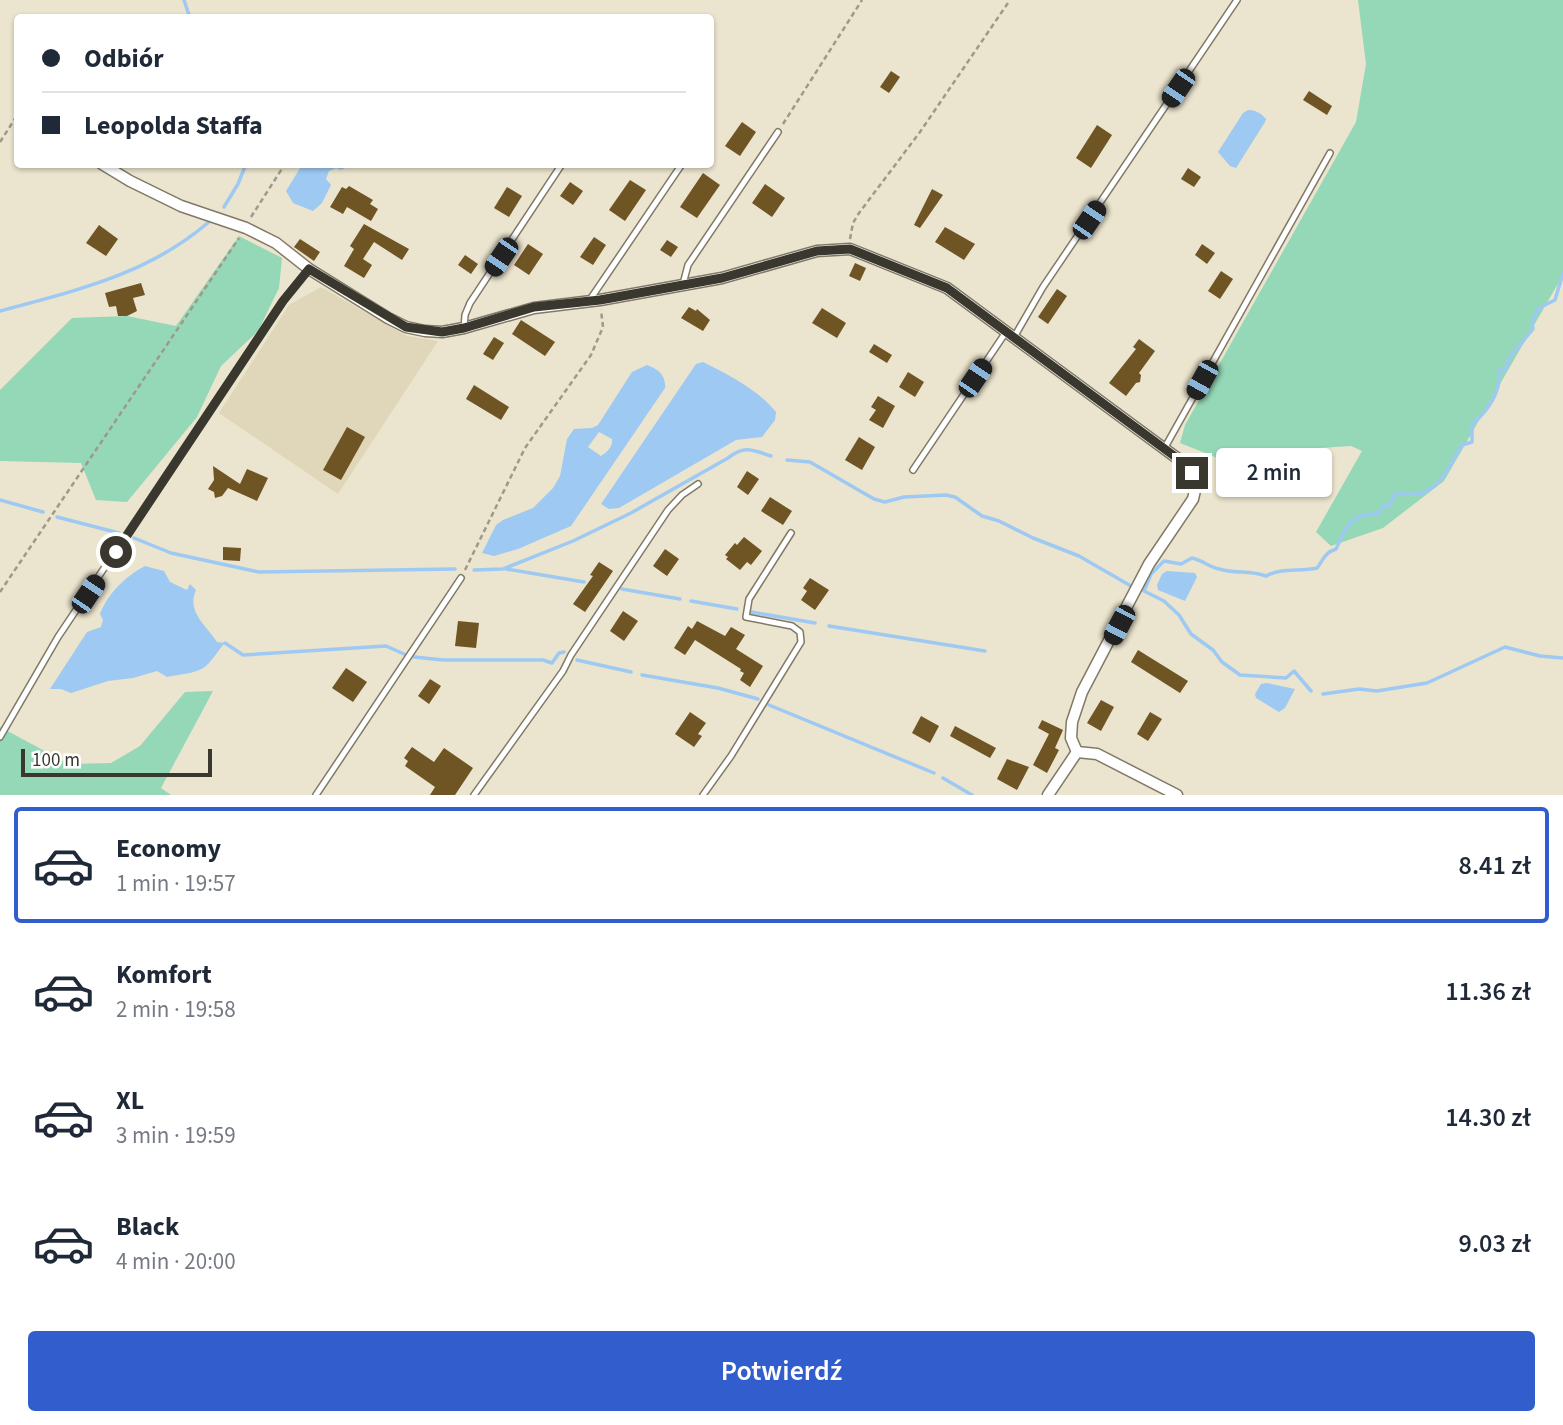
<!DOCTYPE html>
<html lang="pl">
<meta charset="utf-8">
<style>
:root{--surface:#fff;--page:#f6f6f7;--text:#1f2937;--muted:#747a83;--line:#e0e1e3;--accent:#325dcd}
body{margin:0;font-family:"Source Sans 3",sans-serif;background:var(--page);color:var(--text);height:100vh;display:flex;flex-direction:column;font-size:26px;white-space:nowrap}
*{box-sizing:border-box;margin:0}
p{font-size:23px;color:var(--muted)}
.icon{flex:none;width:38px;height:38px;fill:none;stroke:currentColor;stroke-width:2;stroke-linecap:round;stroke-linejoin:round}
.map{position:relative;height:795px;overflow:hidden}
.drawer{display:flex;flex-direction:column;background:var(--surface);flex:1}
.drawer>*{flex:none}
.hud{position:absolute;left:14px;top:14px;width:700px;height:154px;border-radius:7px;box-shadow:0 2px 5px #0004;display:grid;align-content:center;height:154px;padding:0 28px;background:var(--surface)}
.scale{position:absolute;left:21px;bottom:18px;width:191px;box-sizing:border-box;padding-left:7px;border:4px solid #39372e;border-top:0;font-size:19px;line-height:24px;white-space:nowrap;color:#39372e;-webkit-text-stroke:5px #fff;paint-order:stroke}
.end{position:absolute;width:32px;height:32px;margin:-16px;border:9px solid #39372e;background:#fff;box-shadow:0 0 0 4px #fff}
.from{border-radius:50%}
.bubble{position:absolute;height:49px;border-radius:7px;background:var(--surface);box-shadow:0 2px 5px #0004;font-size:23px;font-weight:600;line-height:49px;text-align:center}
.car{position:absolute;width:21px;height:42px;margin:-21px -10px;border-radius:9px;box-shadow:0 0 5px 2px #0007;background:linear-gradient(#222 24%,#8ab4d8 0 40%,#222 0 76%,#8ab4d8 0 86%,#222 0)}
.hud b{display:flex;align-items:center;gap:24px;height:66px;font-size:26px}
.hud b+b{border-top:2px solid var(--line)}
.hud i{width:18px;height:18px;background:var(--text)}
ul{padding:12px 0 0;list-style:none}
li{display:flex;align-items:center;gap:21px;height:116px;margin:0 14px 10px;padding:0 14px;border:4px solid transparent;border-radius:7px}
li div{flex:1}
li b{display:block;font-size:26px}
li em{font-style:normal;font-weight:600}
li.current{border-color:var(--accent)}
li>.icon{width:63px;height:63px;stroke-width:1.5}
.button{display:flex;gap:14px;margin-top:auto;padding:14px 28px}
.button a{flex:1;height:80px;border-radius:7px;background:var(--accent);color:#fff;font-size:28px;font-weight:600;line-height:80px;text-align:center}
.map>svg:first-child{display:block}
.built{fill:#e0d6b9}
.green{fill:#94d8b8}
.water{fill:#9ec9f2;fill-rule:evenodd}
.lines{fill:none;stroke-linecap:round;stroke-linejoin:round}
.stream{stroke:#9ec9f2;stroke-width:3.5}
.building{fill:#6f5424}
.lane-casing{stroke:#807966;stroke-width:8}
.street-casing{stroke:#807966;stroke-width:13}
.path{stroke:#9e9989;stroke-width:2.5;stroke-dasharray:5 3.5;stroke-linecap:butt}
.lane{stroke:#fff;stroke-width:5}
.street{stroke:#fff;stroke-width:10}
.route{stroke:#39372e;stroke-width:9}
</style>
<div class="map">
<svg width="1563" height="795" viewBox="0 0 1563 795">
<rect width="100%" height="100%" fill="#ebe4ce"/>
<polygon class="built" points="321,287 407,336 438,341 338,494 219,413 289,305"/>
<g class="green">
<polygon points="1358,0 1563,0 1563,275 1444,481 1383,528 1331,546 1316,532 1362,451 1351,446 1273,451 1235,465 1180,443 1185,425 1356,122 1366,64"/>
<polygon points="239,236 282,258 279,288 258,331 221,366 197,417 127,502 96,500 81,463 0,461 0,390 72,318 127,316 176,326"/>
<polygon points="213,691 161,788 171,795 0,795 0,727 69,764 111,763 140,746 185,692"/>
</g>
<g class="water">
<path d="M1248,110C1255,110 1261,113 1266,119L1265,122L1236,168L1230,166L1218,152L1243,113Z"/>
<polygon points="302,165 302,164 351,165 341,170 336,168 329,171 326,179 331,185 322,203 313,211 293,203 286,191"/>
<path d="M703,362C729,375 757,389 776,412L775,420L762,437L736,440L619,508L609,509L601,504L696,364Z"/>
<path d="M647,365C658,369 666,375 665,388L571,526L518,549L494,556L482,553L496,525L503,520L533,508L553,488L560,476L567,439L574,429L592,428L598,425L632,372ZM599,432L612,439C613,447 607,452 601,456L588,447Z"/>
<path d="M145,566L164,571L170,582L187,590L190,584L196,590C186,612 207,626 217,642L225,643C218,650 213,660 206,666C196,674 179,674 167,677L157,671L133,678L108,681L71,693L61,689H50L87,632L101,627L103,620L100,614C108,593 126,576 145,566Z"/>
<polygon points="1167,571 1195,573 1197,577 1185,601 1158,590 1157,585 1162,574"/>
<polygon points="1267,683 1295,689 1285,708 1279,712 1256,698 1255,694 1261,684"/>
</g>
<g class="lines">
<g class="stream">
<polyline points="184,0 190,18"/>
<polyline points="224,207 238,184 246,164"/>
<path d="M0,311C77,290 148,275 210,221"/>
<polyline points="787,460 810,462 874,499 885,502 904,497 946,495 955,497 982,516 999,521 1033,538 1079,556 1131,586"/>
<polyline points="0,500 43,512"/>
<polyline points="57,517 119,533"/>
<polyline points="134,538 171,553 259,572 455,569"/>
<polyline points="506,569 584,582"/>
<path d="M474,570L503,569L573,541L631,513L728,458C745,445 752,450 771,456"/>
<polyline points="622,589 680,599"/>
<polyline points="691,601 737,609"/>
<polyline points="751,612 815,623"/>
<polyline points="829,626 985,651"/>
<polyline points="225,643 243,655 386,646 404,654"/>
<polyline points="414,657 443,660 543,660 552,663 559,653 564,652"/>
<polyline points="577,660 631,672"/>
<polyline points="642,675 718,688 758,699"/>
<path d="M1311,691L1294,671L1286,678L1240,675L1222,662L1213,650L1191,634L1179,615L1164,601L1144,591L1151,574L1164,561L1181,564L1192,558C1202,560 1209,567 1219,569C1235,574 1250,570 1266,576C1283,567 1299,572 1317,568C1324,559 1324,553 1336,549C1347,526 1350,513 1378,514L1384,505H1390L1394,495C1403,493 1409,495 1417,494C1439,493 1452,461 1462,445L1472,442V424C1487,412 1503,390 1498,371L1506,369L1509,358L1533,329L1532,322L1539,308L1555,300L1563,273"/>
<polyline points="1323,694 1359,689 1377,691 1427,683 1505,647 1540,656 1563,658"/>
<polyline points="769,705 934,773"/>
<polyline points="943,778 972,795"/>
</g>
</g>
<g class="building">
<polygon points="891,71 900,77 889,93 880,87"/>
<polygon points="1309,91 1332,106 1327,115 1303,100"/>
<polygon points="742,122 756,132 740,156 725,146"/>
<polygon points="1097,125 1112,135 1091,168 1076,158"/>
<polygon points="1188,168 1201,177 1194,187 1181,179"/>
<polygon points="703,173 720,185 697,218 680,207"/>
<polygon points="630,180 646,190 625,221 609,210"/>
<polygon points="570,182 583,191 573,205 560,196"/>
<polygon points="765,184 785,198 772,217 752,203"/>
<polygon points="349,186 373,200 370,204 378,209 371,221 347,207 343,214 330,207 342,187 346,189"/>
<polygon points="507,187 522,196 509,217 494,208"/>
<polygon points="932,189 943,195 920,228 914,225"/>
<polygon points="364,224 409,249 402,260 374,242 363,259 372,265 364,278 344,266 354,249 350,246"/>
<polygon points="99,225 118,239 106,256 86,243"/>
<polygon points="945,227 975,244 964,260 935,242"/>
<polygon points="594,237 606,245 593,265 580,257"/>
<polygon points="300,239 320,252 314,261 294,247"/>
<polygon points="667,240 678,247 671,257 660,250"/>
<polygon points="528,244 543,254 529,275 514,265"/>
<polygon points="1202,244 1215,253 1207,264 1195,255"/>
<polygon points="465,255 478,264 471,274 458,265"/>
<polygon points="855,263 866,268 860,281 849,276"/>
<polygon points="1221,271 1233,279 1220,299 1208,291"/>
<polygon points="141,283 145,295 133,298 137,311 127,316 118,316 116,306 109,307 105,293"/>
<polygon points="1057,289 1067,296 1048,324 1038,317"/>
<polygon points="689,307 696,311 697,309 710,320 703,331 681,318"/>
<polygon points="822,308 846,323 837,338 812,323"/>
<polygon points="521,320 555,342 545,356 512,334"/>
<polygon points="494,337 504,343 493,360 483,354"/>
<polygon points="1139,339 1155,351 1139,373 1141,375 1140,382 1136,383 1126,396 1109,383 1136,349 1133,347"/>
<polygon points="874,344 892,355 887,363 869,352"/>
<polygon points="908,372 924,382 915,397 899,387"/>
<polygon points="474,385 509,407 501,420 466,399"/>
<polygon points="878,396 895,406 883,428 869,420 876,410 871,407"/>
<polygon points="347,427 365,437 341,480 323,470"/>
<polygon points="859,437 875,447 862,470 845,460"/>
<polygon points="213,466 240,484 247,469 268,478 257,501 228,488 222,496 215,498 214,492 208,489 214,480"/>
<polygon points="747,471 759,479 748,495 737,487"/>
<polygon points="770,497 792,511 783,525 761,511"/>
<polygon points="744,537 762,551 751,565 747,562 740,570 726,559 728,557 725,555 735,543 737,545"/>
<polygon points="223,547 241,548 240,561 223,560"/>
<polygon points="665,549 679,559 667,576 653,566"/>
<polygon points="599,562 613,571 585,612 573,604 593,576 590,575"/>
<polygon points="810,578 829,590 815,610 801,600 807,591 803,588"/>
<polygon points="623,611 638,621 624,641 610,631"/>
<polygon points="458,621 479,623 476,648 455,646"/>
<polygon points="697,621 725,636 731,627 745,635 736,649 763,666 750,687 740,680 744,673 740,671 741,669 695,640 685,655 674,648 688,626 692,629"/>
<polygon points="1138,650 1188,681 1180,693 1131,662"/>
<polygon points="346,668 367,682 353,702 332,688"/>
<polygon points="430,679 441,686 429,704 418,696"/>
<polygon points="1101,700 1114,707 1101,731 1087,723"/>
<polygon points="690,712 706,723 698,734 702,736 694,747 675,734"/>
<polygon points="1150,712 1162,719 1148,741 1137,734"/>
<polygon points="921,716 939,726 930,743 912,733"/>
<polygon points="1042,720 1063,730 1055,748 1059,750 1047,773 1033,765 1049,734 1038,728"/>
<polygon points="955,726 996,748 990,758 950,736"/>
<polygon points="412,747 434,762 444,748 473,768 455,795 430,795 435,787 405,766 408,761 404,758"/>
<polygon points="1007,759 1029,767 1017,790 997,779"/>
</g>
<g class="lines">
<defs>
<g id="lane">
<polyline points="683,284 688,265 778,132"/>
<polyline points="589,301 682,164"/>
<polyline points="464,328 465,315 470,303 562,164"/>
<polyline points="1013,339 1043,287 1237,0"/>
<polyline points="1164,449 1330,153"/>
<polyline points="913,470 1006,332"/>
<polyline points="0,737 58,637 283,301 309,269"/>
<polyline points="316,795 461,578"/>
<polyline points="474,795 563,671 571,655 668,510 682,495 698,484"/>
<polyline points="703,795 731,756 801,642 800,632 792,626 746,617 749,599 791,533"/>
</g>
<g id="street">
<polyline points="102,164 130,181 181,206 246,228 276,243 309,269 388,318 406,327 425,331 442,332 464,328 534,308 600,300 722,278 817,251 850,249 947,288 1185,464 1192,473 1196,486 1193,499 1149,564 1082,692 1072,722 1071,738 1077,752"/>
<polyline points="1077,752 1097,754 1177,795"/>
<polyline points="1048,795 1077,752"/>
</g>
</defs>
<use href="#lane" class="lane-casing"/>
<use href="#street" class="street-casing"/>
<g class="path">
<polyline points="783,124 862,0"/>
<polyline points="0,142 18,114"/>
<polyline points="251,217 285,164"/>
<polyline points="850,239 853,223 859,213 920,132 1010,0"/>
<polyline points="465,570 525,448 591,355 603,327 601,310"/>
<polyline points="0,592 239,238"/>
</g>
<use href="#lane" class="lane"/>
<use href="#street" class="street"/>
</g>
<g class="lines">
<polyline class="route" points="116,552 283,301 309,269 406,327 442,332 464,328 534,307 600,300 722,278 817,251 850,249 947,288 1185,464 1192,473"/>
</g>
</svg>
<div class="scale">100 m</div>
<i class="end from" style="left:116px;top:552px"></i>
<i class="end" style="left:1192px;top:473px"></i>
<div class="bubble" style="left:1216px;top:448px;width:116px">2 min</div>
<i class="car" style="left:1178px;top:88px;rotate:214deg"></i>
<i class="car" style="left:1089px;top:220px;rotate:34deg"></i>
<i class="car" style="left:501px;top:257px;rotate:214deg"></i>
<i class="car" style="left:975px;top:378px;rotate:34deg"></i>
<i class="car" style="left:1202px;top:380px;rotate:209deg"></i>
<i class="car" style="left:88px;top:594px;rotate:34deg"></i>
<i class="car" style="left:1119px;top:625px;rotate:208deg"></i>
<div class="hud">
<b><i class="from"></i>Odbiór</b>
<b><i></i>Leopolda Staffa</b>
</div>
</div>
<section class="drawer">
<ul>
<li class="current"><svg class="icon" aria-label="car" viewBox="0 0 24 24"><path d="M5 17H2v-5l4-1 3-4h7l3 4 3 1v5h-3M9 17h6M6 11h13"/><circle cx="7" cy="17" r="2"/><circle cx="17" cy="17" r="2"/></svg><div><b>Economy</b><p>1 min · 19:57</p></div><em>8.41 zł</em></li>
<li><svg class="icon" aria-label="car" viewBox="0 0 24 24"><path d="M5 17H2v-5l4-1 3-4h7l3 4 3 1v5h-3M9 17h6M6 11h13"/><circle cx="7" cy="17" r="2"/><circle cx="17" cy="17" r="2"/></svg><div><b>Komfort</b><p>2 min · 19:58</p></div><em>11.36 zł</em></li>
<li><svg class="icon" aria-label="car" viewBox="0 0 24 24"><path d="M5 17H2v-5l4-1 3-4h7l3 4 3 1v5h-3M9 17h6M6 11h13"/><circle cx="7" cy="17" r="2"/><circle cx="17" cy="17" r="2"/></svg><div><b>XL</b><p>3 min · 19:59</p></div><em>14.30 zł</em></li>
<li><svg class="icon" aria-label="car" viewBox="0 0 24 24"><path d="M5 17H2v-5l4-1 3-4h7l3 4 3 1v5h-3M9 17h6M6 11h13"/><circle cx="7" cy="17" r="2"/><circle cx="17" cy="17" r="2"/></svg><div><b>Black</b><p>4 min · 20:00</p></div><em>9.03 zł</em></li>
</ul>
<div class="button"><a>Potwierdź</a></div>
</section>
